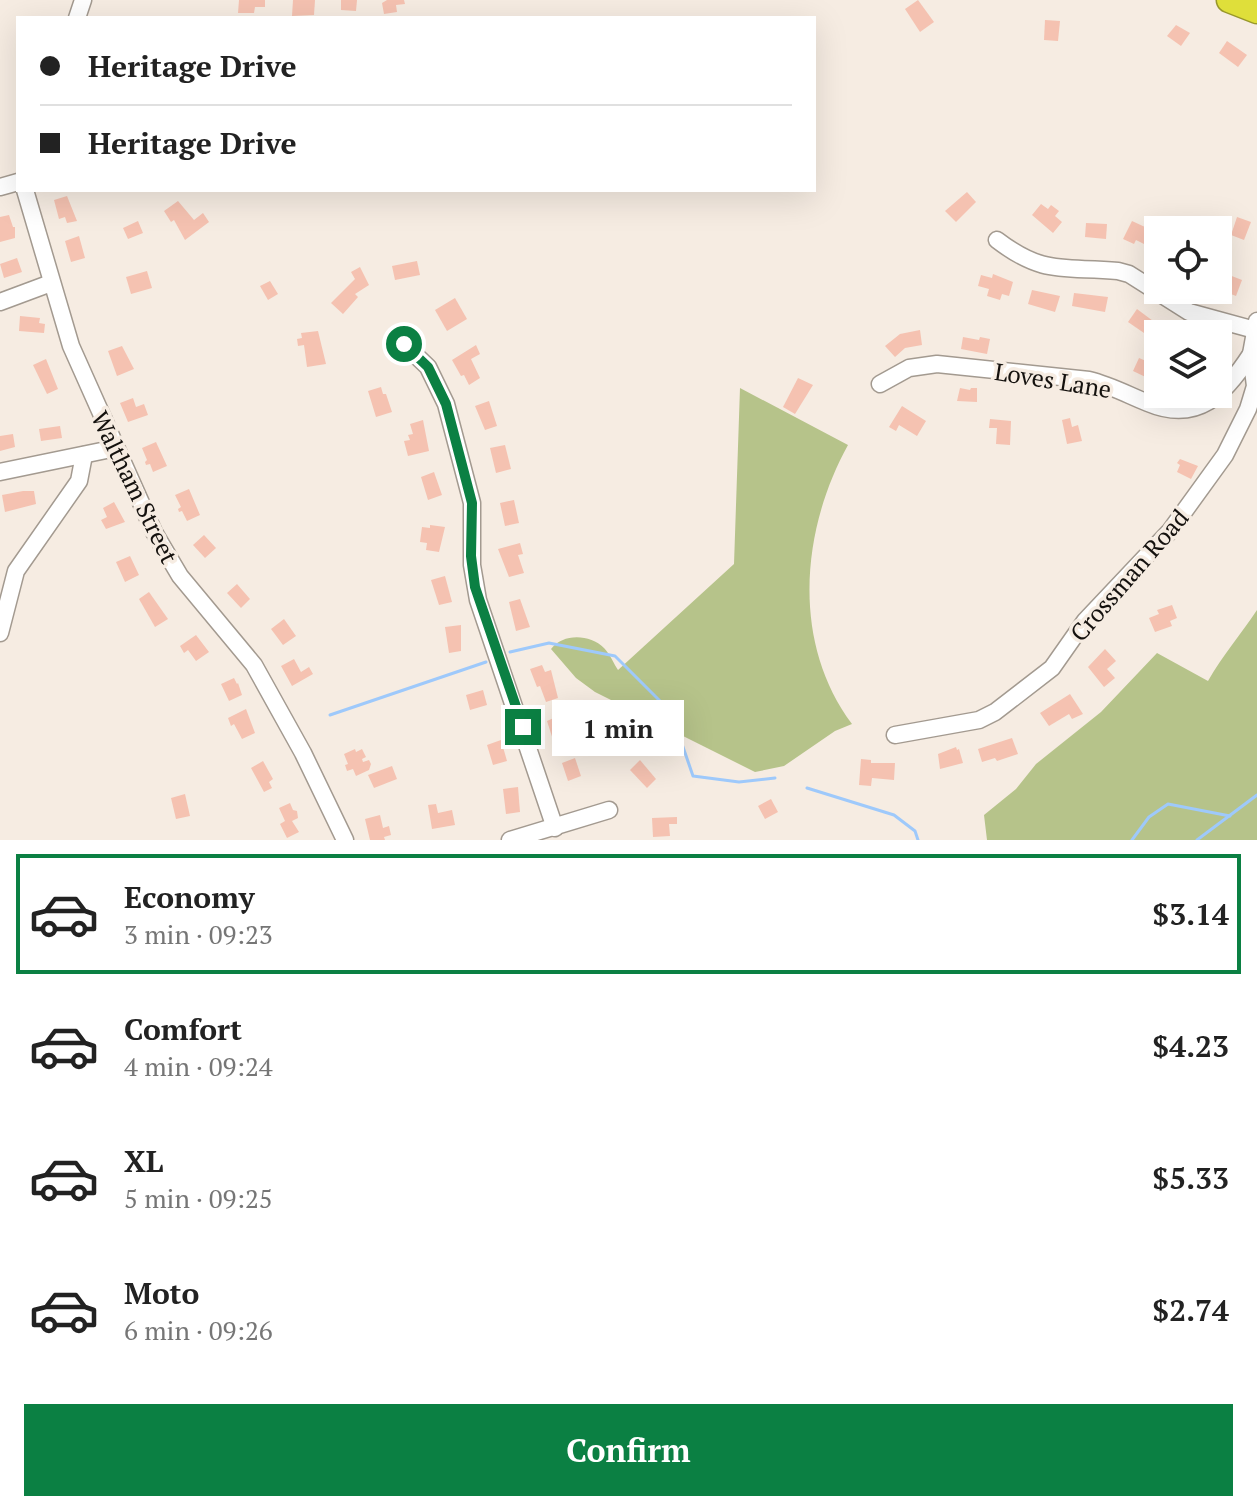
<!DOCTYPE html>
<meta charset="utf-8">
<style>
:root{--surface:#fff;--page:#f6f6f6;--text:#222;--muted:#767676;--line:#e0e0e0;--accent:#0b8043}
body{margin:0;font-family:"PT Serif",serif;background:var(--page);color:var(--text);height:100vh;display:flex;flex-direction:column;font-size:30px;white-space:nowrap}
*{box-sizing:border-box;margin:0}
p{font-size:26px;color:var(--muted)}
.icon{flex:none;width:44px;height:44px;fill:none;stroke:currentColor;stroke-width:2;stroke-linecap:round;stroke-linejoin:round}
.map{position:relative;height:840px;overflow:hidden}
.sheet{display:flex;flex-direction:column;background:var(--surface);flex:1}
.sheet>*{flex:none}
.top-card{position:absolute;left:16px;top:16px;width:800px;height:176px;border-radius:0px;box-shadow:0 8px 32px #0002;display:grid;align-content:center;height:176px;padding:0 24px;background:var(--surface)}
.fabs{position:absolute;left:1144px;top:216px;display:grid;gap:16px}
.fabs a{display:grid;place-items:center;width:88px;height:88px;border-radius:0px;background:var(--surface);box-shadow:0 8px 32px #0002;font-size:40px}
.end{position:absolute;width:36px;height:36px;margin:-18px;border:10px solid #0b8043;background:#fff;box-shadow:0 0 0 4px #fff}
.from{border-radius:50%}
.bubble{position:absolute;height:56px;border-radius:0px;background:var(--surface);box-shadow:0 8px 32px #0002;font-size:26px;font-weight:700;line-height:56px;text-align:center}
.top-card b{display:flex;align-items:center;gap:28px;height:76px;font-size:30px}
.top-card b+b{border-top:2px solid var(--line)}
.top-card i{width:20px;height:20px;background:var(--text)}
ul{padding:14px 0 0;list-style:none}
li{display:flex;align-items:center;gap:24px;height:120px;margin:0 16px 12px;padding:0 8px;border:4px solid transparent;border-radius:0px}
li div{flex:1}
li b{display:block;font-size:30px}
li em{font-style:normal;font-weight:700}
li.on{border-color:var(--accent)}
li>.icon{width:72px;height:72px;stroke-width:1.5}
.button{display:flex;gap:16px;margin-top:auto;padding:16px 24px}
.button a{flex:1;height:92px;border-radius:0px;background:var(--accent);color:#fff;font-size:32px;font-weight:700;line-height:92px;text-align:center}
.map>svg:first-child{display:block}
.green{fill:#b6c38a}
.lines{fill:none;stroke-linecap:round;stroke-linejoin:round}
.stream{stroke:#9ec9fb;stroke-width:3}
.building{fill:#f5c2b1}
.minor-casing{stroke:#a39a90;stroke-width:19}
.highway-casing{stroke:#98972b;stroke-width:27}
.minor{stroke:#fff;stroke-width:16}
.highway{stroke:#dfdf3a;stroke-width:24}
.route{stroke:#0b8043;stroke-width:10}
.labels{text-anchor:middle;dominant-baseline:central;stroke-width:7;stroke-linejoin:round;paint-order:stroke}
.street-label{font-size:24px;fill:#14110e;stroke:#f6ece2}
</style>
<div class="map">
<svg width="1257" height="840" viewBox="0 0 1257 840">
<rect width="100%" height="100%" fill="#f6ece2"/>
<g class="green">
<path d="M740,388L848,445C801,530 791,642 852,724L835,731L784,766L755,772L595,692L576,678L551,649C563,633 590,634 604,648C610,654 614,664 618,670L734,564Z"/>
<path d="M1257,610V840H987L984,815L1016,789L1036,764L1101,712L1157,653L1208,681C1222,656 1241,634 1257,610Z"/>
</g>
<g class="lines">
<g class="stream">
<polyline points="510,652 549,643 615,656 671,712 693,776 739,782 775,778"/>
<polyline points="330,715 486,662"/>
<polyline points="807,788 894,815 915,831 918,840"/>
<polyline points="1132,840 1149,817 1168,804 1230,816"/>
<polyline points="1197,840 1257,795"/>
</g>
</g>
<g class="building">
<polygon points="239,0 265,0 265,7 255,7 254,13 238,13"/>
<polygon points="293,0 315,0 314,15 292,16"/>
<polygon points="341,0 357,0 356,11 341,10"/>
<polygon points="387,0 404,0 405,4 396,5 397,12 384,14 382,3"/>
<polygon points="918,0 934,22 920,32 905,9"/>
<polygon points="1045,20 1060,21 1058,41 1044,40"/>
<polygon points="1176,25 1190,33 1181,46 1167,36"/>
<polygon points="1227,41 1247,55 1238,67 1219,53"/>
<polygon points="967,192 976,202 956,222 945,211"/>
<polygon points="67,196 77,221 67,223 65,217 59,219 54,200"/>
<polygon points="178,201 194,220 203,213 209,222 185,240 174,220 171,222 164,211"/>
<polygon points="1041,204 1048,209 1051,205 1059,211 1055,216 1062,222 1053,233 1032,215"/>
<polygon points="9,215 13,227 15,227 15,238 0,242 0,217"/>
<polygon points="1237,217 1251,222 1244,240 1231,235"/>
<polygon points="138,221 143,233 128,239 123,228"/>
<polygon points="1132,221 1158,233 1154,249 1136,240 1134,244 1123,239"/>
<polygon points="1086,223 1107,224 1106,239 1085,237"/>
<polygon points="79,236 85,258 71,262 65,241"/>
<polygon points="17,258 22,272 4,278 0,264"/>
<polygon points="417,261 420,275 395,280 392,266"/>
<polygon points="360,267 369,285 355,294 358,297 343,314 331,303 355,279 351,272"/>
<polygon points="147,271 152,288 131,294 126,277"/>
<polygon points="1224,273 1242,280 1236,296 1218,289"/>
<polygon points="993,274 1013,282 1009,296 1002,294 1000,300 987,296 989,289 978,286 981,275 992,278"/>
<polygon points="270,281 278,294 268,300 260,286"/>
<polygon points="1032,290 1060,296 1055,312 1028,304"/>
<polygon points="1074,293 1108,297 1105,312 1072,306"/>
<polygon points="455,298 467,319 447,331 435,310"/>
<polygon points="1137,309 1153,321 1144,333 1128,322"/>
<polygon points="20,316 40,318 39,323 45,324 44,333 19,331"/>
<polygon points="920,330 922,345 905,348 895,357 885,346 900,334"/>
<polygon points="318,331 326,364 307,367 304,345 298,346 297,339 302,338 301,333"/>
<polygon points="963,337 979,340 980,337 990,339 987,354 961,349"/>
<polygon points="476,345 480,354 471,359 480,378 469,385 464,375 461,376 452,360"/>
<polygon points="122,346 134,369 117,376 108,351"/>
<polygon points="1139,358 1158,366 1156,382 1133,371"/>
<polygon points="46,359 58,389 47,394 33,365"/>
<polygon points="798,378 813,385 795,414 783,407"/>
<polygon points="381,387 383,394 386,394 392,412 376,417 368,391"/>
<polygon points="960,388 970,390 971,388 977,388 977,402 957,401"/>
<polygon points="133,398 136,407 144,404 148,415 128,422 120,403"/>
<polygon points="489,401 497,426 485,430 475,406"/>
<polygon points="902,406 926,421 917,436 899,425 896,431 889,427"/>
<polygon points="1070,418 1072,427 1078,425 1082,441 1067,444 1062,420"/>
<polygon points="990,419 1011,421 1010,445 996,444 997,428 989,428"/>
<polygon points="423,420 429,451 408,456 404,441 410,440 408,435 413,434 410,424"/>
<polygon points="60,426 62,438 41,441 39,429"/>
<polygon points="13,434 15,447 0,451 0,436"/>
<polygon points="156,442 167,466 153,472 150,464 146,465 145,462 147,460 142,448"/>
<polygon points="505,445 511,469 496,473 490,448"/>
<polygon points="1180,459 1198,466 1191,479 1177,472 1180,465 1177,463"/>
<polygon points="434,472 442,495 428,500 421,477"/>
<polygon points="189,489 200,515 187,521 182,511 179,512 178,509 181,507 175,495"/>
<polygon points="23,491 34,491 36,504 5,512 2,495"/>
<polygon points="514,500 519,523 505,526 500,503"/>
<polygon points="114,502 125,522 106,529 101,520 107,517 103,508"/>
<polygon points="430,525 445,527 439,552 426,550 427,543 420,542 422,527 430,528"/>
<polygon points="204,535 216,548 205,558 193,545"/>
<polygon points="520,543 523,554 518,555 524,573 509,577 498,549"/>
<polygon points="130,556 139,575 125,582 116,562"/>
<polygon points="445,576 452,602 439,605 431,580"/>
<polygon points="237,584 250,599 241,608 227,593"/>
<polygon points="149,592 168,619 155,627 139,599"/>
<polygon points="520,599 530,627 516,631 509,602"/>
<polygon points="1172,605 1177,618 1170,621 1172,626 1155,632 1149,618 1159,614 1157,610"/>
<polygon points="284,619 296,636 283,645 271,629"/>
<polygon points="461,625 461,651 449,653 445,627"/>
<polygon points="196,635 209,652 196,661 188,650 184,653 180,646"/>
<polygon points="1105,649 1116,661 1107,669 1115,678 1104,687 1088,667"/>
<polygon points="294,659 301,672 309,667 313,674 292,686 281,666"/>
<polygon points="542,665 545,672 551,670 558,698 546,702 540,686 537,687 530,669"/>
<polygon points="234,678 237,684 238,683 242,695 229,701 221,684"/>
<polygon points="483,690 487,705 470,710 466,695"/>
<polygon points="1070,694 1083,714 1072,719 1069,714 1049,726 1040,713"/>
<polygon points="246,709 255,733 242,739 234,724 231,726 228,718"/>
<polygon points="558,716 569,741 555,746 547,721"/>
<polygon points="1012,738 1018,754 997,761 995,758 982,762 978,749"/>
<polygon points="501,740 507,761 493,765 487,745"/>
<polygon points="956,747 957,750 959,749 963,763 940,769 938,754"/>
<polygon points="355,749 356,752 362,749 366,757 362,759 363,762 369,760 371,764 369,770 356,776 353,769 347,771 345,765 348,764 344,754"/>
<polygon points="575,758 581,776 568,781 562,763"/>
<polygon points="861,759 871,760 871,763 895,763 894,780 872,778 871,786 859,785"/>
<polygon points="640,760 656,779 647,788 630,770"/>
<polygon points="263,761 273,779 269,782 272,788 264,792 251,768"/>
<polygon points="392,766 397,779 374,788 368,775"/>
<polygon points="518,787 520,812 506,814 503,789"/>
<polygon points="185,794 190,816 176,819 171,798"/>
<polygon points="771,799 778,812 765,819 758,806"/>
<polygon points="290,803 293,810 297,811 298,818 292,821 299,832 287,838 280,824 285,821 279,808"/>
<polygon points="436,804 438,813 452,810 455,825 432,829 428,805"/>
<polygon points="380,815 383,828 389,826 391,835 384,837 385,840 370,840 365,819"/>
<polygon points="677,817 677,824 669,824 670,836 653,837 652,818"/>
</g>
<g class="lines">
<defs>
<g id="minor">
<polyline points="77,18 83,0"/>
<polyline points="0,187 18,182"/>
<polyline points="25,190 71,346 154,532 180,576 254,665 303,753 345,840"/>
<path d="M997,240C1044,276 1064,266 1118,271L1129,274L1189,312L1255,330"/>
<polyline points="0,302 51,283"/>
<polyline points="404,344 428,367 446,404 472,503 472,565 478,600 555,828"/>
<path d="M880,384L909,368L937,364L1089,380C1110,385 1128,395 1148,403C1198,424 1225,394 1251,354"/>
<polyline points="0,472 116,448"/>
<polyline points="0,633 16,571 79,481 84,455"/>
<polyline points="895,735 979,720 995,712 1052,668 1085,621 1170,531 1225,455 1248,409 1255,386 1251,354 1257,321"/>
<polyline points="510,840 609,810"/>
</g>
<polyline id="highway" points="1229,0 1257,11"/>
</defs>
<use href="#minor" class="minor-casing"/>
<use href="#highway" class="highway-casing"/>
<use href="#minor" class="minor"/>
<use href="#highway" class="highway"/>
</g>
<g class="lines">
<polyline class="route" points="404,344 428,367 446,404 472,503 471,556 475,587 523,727"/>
</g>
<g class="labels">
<g class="street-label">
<text transform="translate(1053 380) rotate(9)">Loves Lane</text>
<text transform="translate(135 487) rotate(64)">Waltham Street</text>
<text transform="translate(1129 575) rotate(-49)">Crossman Road</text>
</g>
</g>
</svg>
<div class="fabs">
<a><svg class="icon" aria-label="locate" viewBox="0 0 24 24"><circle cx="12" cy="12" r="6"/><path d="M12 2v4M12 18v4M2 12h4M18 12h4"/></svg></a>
<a><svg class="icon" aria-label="layers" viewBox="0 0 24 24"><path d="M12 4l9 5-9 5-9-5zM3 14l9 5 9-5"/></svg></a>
</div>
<i class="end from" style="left:404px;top:344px"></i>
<i class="end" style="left:523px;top:727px"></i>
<div class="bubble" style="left:552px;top:700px;width:132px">1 min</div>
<div class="top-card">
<b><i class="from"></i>Heritage Drive</b>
<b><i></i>Heritage Drive</b>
</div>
</div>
<section class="sheet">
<ul>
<li class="on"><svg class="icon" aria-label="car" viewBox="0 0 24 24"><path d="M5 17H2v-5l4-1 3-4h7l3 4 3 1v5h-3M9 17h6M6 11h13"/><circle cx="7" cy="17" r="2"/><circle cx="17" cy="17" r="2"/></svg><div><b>Economy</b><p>3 min · 09:23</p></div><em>$3.14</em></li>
<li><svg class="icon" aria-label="car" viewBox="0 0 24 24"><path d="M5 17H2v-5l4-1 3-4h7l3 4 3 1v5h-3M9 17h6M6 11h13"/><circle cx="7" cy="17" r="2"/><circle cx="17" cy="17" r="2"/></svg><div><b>Comfort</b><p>4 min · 09:24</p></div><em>$4.23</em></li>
<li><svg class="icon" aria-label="car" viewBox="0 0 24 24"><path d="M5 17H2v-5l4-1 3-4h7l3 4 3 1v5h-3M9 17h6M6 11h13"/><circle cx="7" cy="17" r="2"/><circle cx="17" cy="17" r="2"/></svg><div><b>XL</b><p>5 min · 09:25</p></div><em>$5.33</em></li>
<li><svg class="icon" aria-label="car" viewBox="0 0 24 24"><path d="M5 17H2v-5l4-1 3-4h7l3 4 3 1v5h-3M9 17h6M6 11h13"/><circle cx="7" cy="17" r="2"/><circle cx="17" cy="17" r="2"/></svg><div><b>Moto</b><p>6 min · 09:26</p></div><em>$2.74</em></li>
</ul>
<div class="button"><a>Confirm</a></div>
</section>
